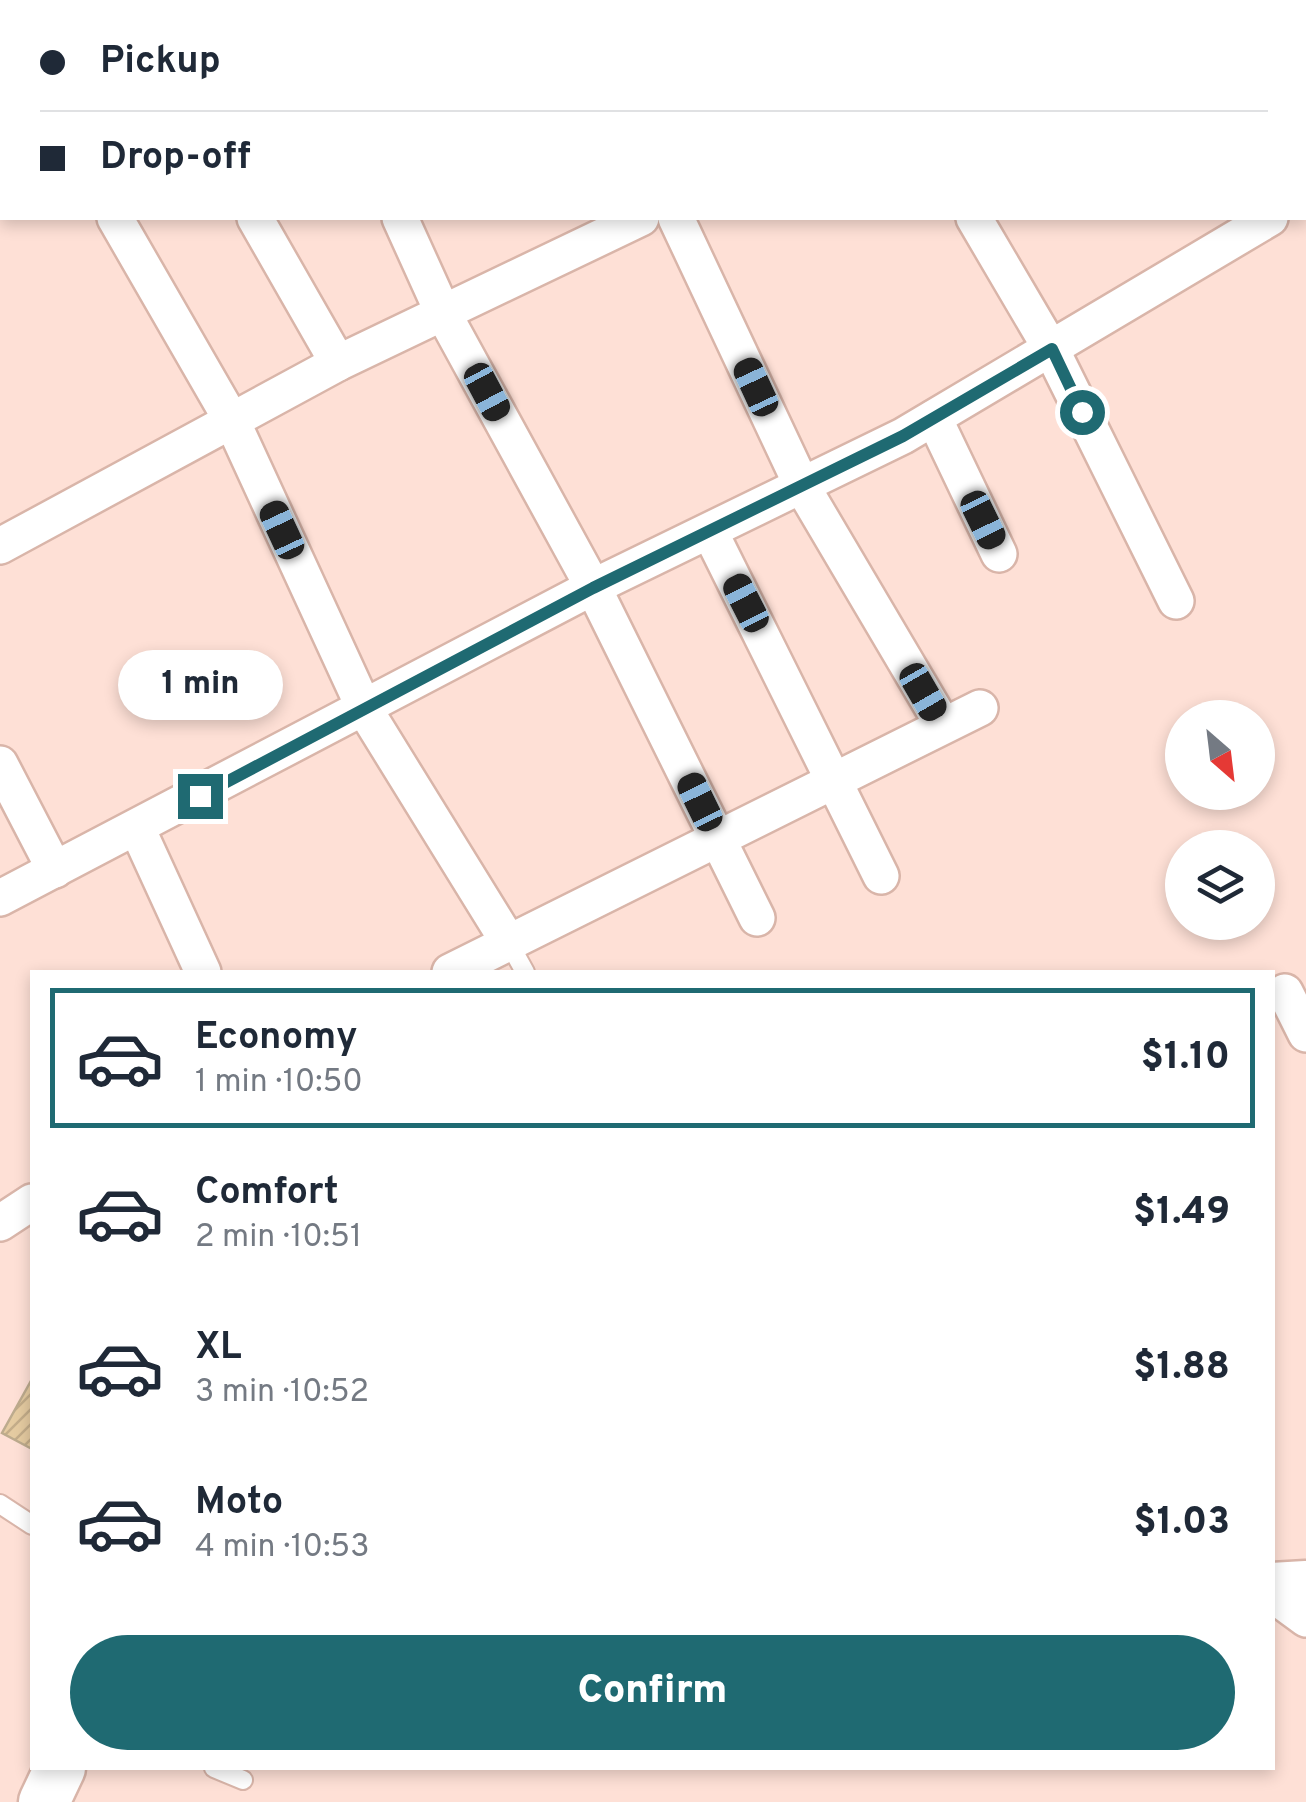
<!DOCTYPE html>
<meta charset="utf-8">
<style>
:root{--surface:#fff;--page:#f2f2f3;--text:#1f2937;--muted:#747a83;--line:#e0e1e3;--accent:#1f6a72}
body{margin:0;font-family:Overpass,sans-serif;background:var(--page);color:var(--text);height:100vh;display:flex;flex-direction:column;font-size:38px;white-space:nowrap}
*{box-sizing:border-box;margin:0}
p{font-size:32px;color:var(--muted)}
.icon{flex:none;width:55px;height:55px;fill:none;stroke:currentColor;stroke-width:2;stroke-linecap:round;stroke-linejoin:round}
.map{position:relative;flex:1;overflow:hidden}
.panel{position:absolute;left:30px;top:970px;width:1245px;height:800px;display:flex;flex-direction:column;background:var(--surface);border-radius:0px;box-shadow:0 5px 15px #0003}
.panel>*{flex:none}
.top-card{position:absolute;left:0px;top:0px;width:1308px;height:220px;box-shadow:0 5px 15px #0003;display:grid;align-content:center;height:220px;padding:0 40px;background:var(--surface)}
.needle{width:65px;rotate:152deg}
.fabs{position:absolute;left:1165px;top:700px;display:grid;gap:20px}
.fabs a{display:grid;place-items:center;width:110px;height:110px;border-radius:50%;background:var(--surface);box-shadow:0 5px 15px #0003;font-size:50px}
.end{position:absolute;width:45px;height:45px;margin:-22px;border:12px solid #1f6a72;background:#fff;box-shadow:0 0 0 5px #fff}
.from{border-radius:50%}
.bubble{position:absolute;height:70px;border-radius:35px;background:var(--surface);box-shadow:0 5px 15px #0003;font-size:32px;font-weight:800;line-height:70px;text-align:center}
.car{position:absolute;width:30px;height:60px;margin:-30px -15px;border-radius:12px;box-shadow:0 0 8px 2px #0007;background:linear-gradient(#222 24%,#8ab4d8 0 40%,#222 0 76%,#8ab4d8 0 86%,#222 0)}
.top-card b{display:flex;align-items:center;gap:35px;height:95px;font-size:38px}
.top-card b+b{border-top:2px solid var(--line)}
.top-card i{width:25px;height:25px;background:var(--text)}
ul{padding:18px 0 0;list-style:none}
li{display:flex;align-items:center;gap:30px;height:140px;margin:0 20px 15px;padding:0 20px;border:5px solid transparent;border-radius:0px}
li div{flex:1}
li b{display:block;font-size:38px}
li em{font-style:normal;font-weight:800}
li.on{border-color:var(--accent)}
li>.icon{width:90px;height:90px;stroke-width:1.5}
.action{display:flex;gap:20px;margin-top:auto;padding:20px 40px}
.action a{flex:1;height:115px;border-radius:60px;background:var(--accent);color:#fff;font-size:40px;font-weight:800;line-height:115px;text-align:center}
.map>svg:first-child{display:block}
.building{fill:url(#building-hatch);stroke:#bdab8e;stroke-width:2.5}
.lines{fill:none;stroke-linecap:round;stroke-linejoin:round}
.service-casing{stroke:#d9b5a9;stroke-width:22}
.minor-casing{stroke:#d9b5a9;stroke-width:40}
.secondary-casing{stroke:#d9b5a9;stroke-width:55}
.service{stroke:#fff;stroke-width:18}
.minor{stroke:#fff;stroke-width:35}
.secondary{stroke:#fff;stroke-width:50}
.route{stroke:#1f6a72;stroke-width:12}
</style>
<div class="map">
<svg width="1306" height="1802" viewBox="0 0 1306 1802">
<defs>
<pattern id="building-hatch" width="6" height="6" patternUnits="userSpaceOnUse" patternTransform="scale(2.5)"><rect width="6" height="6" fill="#e5cba1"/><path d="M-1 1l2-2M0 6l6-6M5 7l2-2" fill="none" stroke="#c4ad8a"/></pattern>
</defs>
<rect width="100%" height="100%" fill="#fee0d6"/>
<polygon class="building" points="32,1379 32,1449 2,1433"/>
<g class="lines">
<defs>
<g id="service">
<polyline points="509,943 525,972"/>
<polyline points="0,1504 32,1525"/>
<polyline points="214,1768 243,1780"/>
</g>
<g id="minor">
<polyline points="131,0 132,2"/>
<polyline points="302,0 304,2"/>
<polyline points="577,0 578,2"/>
<polyline points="858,0 859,2"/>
<polyline points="212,2 217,0"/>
<polyline points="1305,197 1306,196"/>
<polyline points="115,218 232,421 365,710 509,943"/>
<polyline points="255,218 338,363"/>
<polyline points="400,218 443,313 593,587 757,918"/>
<polyline points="676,218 803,488 943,725"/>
<polyline points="974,218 1051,349 1176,601"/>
<polyline points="934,418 999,554"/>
<polyline points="710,532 881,876"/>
<polyline points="0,546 338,363 641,218"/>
<polyline points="0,764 55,870"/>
<polyline points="137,828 203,972"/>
<polyline points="0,898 593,587 903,436 1270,218"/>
<polyline points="450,972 980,708"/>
<polyline points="1285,992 1306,1034"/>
<polyline points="0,1223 32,1202"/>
<polyline points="1272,1594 1306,1619"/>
</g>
<g id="secondary">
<polyline points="1272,1588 1306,1586"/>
<polyline points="44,1802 60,1768"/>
</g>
</defs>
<use href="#service" class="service-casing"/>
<use href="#minor" class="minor-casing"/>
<use href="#secondary" class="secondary-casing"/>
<use href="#service" class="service"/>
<use href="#minor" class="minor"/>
<use href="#secondary" class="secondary"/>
</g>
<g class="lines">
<polyline class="route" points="200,796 593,588 903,436 1052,349 1082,412"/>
</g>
</svg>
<div class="fabs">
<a><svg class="needle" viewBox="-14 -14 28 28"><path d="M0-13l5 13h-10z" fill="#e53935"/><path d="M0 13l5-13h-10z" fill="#747a83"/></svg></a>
<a><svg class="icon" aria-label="layers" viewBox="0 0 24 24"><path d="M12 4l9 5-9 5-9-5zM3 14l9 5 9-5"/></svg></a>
</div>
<i class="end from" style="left:1082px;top:412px"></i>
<i class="end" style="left:200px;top:796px"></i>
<div class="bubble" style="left:118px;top:650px;width:165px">1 min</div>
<i class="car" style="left:756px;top:387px;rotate:335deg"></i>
<i class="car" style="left:487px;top:392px;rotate:152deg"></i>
<i class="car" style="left:983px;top:520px;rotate:154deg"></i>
<i class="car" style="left:282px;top:530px;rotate:335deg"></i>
<i class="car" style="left:746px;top:603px;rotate:333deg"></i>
<i class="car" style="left:923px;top:692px;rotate:150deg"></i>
<i class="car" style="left:700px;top:802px;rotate:334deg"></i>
<div class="top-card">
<b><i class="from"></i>Pickup</b>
<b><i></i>Drop-off</b>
</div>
<section class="panel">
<ul>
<li class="on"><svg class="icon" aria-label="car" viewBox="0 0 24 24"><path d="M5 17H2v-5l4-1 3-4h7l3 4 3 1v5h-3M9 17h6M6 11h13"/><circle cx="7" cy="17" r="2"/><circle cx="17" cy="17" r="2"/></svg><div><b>Economy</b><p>1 min · 10:50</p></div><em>$1.10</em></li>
<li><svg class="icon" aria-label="car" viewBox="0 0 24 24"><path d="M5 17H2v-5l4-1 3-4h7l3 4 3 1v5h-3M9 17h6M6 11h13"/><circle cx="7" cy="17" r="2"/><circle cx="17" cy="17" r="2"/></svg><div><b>Comfort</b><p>2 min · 10:51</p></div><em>$1.49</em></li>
<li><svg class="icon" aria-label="car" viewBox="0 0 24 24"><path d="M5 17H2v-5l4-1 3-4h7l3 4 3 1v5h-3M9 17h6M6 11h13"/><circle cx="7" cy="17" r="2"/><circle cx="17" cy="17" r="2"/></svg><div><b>XL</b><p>3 min · 10:52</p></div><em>$1.88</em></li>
<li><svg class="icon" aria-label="car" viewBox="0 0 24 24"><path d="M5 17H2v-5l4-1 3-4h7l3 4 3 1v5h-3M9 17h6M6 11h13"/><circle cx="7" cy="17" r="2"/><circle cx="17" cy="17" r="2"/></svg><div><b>Moto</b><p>4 min · 10:53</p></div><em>$1.03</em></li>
</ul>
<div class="action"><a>Confirm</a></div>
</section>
</div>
